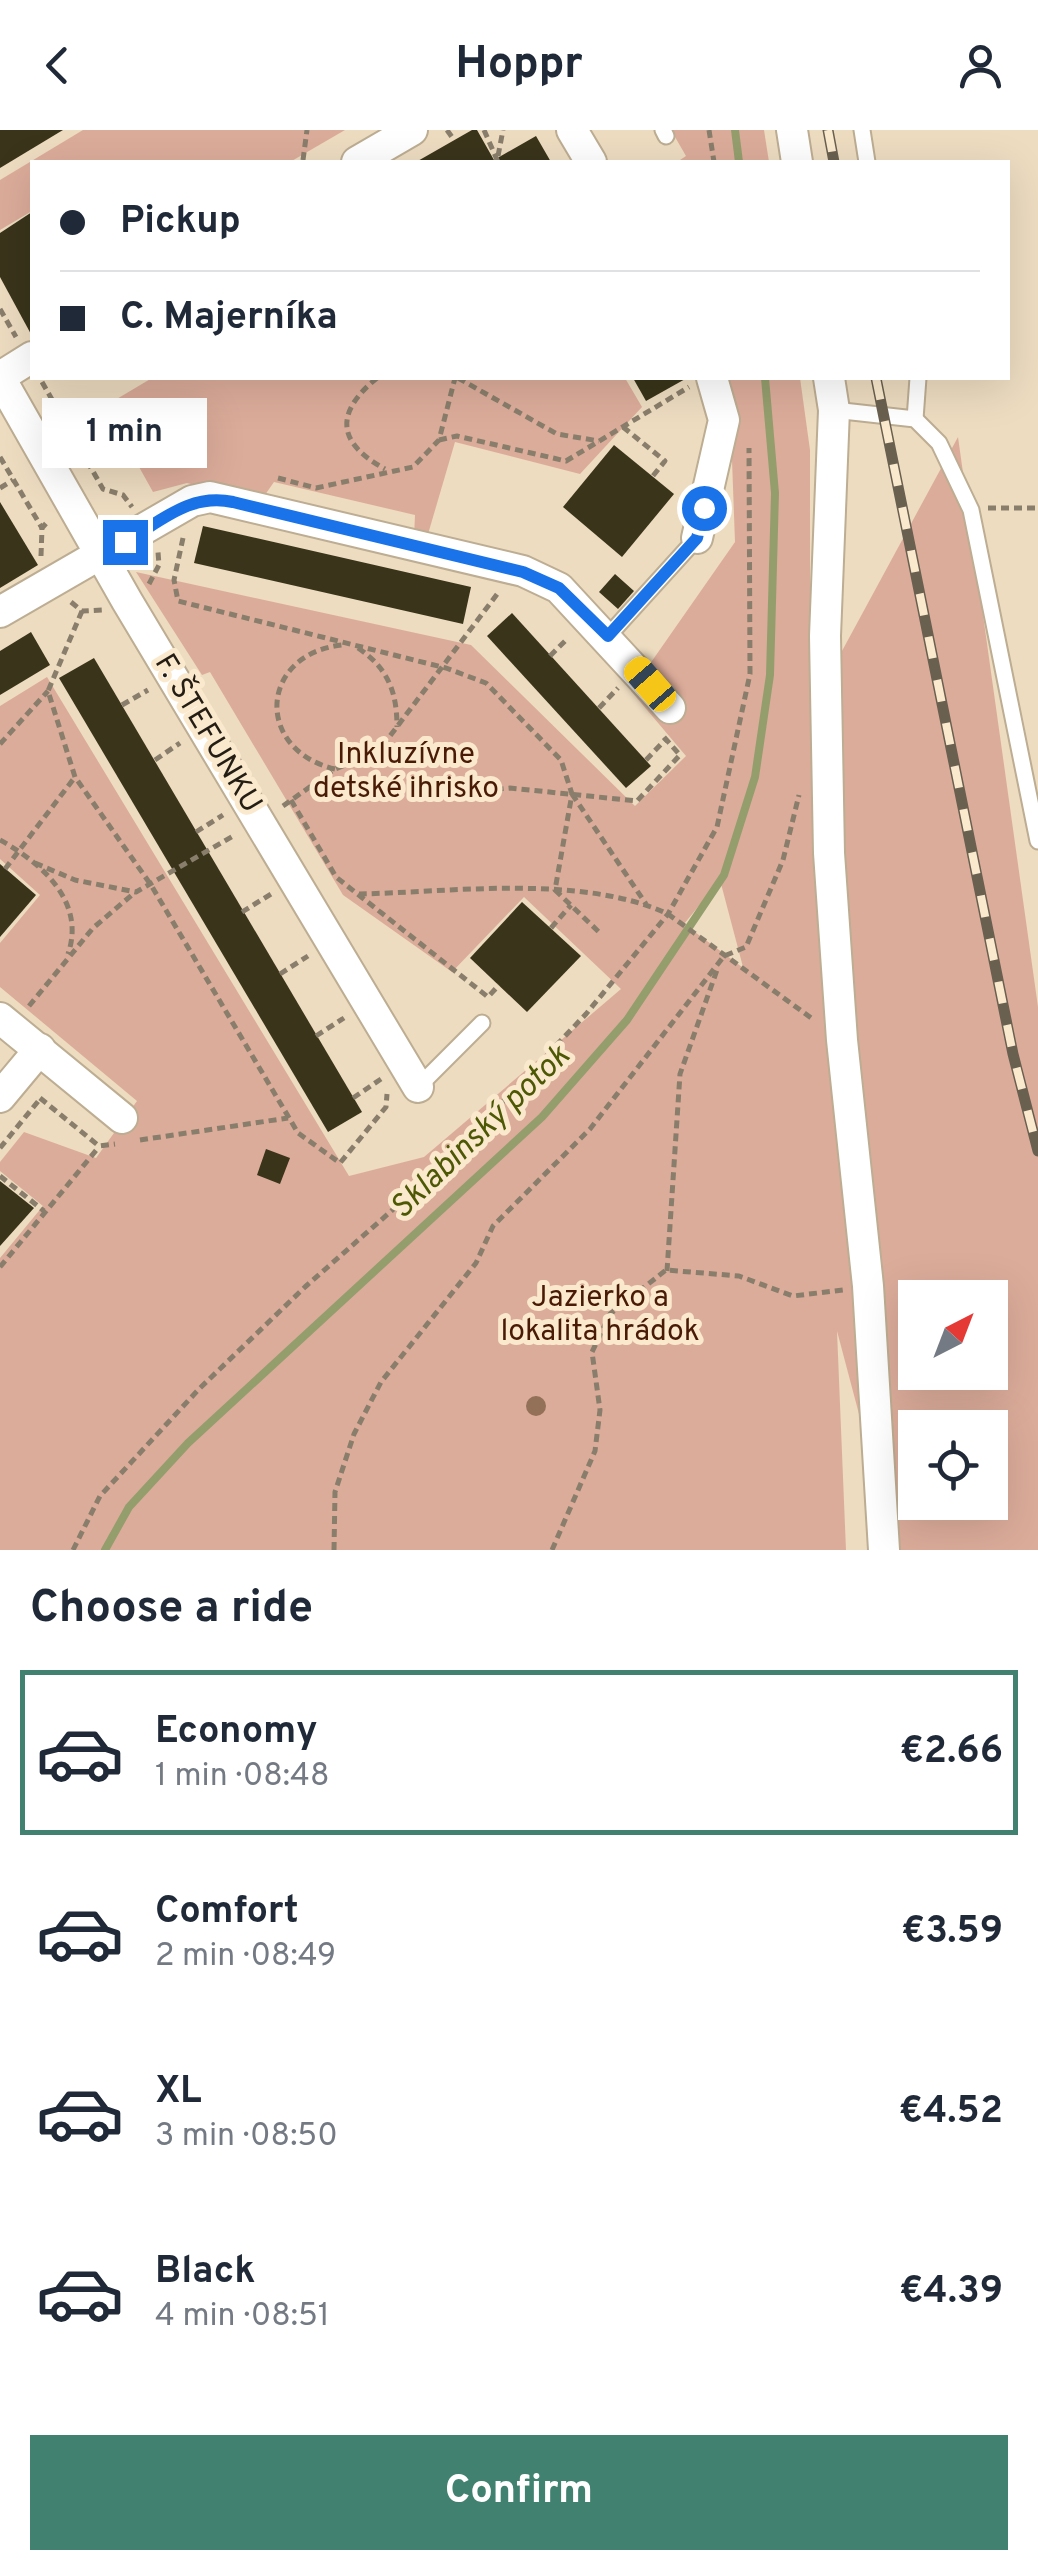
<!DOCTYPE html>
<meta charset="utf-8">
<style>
:root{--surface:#fff;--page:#f2f2f3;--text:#1f2937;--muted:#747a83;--line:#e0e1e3;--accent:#41816f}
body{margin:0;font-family:Overpass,sans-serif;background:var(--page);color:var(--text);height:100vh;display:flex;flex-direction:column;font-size:38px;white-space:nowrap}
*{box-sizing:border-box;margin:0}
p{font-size:32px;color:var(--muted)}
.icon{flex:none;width:55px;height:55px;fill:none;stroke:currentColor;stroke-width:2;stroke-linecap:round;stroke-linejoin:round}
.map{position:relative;height:1420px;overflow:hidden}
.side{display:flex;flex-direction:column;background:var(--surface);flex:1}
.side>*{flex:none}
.top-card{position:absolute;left:30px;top:30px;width:980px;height:220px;border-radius:0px;box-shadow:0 10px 40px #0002;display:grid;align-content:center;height:220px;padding:0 30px;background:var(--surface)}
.needle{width:65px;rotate:42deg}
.fabs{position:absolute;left:898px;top:1150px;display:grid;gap:20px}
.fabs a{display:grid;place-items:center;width:110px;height:110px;border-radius:0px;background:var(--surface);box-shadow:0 10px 40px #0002;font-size:50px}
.end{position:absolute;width:45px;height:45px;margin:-22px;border:12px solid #1a73e8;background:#fff;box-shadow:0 0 0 5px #fff}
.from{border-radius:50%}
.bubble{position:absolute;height:70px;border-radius:0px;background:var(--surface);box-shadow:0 10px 40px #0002;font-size:32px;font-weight:700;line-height:70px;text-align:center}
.car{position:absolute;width:30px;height:60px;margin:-30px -15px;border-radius:12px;box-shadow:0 0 8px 2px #0007;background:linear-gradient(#f5c518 24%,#345 0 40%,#f5c518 0 76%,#345 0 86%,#f5c518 0)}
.top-card b{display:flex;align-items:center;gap:35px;height:95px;font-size:38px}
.top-card b+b{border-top:2px solid var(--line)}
.top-card i{width:25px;height:25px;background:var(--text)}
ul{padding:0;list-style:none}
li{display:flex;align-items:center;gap:30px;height:165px;margin:0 20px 15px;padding:0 10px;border:5px solid transparent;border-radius:0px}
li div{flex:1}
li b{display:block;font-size:38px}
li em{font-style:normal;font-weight:700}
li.active{border-color:var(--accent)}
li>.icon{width:90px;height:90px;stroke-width:1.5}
h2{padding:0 30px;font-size:45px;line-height:120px}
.action{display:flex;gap:20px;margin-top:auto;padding:20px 30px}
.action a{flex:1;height:115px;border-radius:0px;background:var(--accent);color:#fff;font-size:40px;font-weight:700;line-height:115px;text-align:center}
header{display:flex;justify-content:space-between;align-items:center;height:130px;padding:0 30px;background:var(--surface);font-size:45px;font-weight:700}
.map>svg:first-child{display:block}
.green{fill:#dcac9a;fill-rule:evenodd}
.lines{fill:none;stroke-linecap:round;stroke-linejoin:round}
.stream{stroke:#949e6d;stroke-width:8}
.building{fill:#39341a}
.lane-casing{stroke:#bdad92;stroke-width:19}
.street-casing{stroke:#bdad92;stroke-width:34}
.path{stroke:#897e6b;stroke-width:5;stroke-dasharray:8 5;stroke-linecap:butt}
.lane{stroke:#fff;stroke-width:15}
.street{stroke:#fff;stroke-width:30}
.rail-casing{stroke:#6a6050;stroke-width:11}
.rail{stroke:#fae9cd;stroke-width:8;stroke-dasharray:22;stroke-linecap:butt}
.tree{fill:#937159}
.route{stroke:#1a73e8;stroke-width:12}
.labels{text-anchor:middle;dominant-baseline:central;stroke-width:10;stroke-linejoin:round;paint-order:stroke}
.street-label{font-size:30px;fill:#231d13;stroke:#fae9cd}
.park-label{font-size:30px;fill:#491a05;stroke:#fae9cd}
.water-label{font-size:32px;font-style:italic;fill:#4d5805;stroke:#fae9cd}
</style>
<header><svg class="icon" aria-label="back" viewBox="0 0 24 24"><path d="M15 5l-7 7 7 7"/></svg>Hoppr<svg class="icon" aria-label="person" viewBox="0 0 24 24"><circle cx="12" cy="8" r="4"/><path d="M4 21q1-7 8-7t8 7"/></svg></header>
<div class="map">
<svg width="1038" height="1420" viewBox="0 0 1038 1420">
<rect width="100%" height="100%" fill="#eddcc0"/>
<g class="green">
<polygon points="83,0 345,0 290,32 32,32 32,81 0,100 0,50"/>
<polygon points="671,0 764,0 769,32 677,32 686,26"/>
<polygon points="152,248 625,248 642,277 580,344 455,312 426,411 414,407 415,385 274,352 260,372 187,353 153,362 105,276"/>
<path d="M729,248H800L810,320V580L958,307L1038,877V1420H895L837,1201L846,1420H0V1128L43,1076L0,1041V1032L24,1002L96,1028L137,971L0,857V813L40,765L0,729V576L47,547L349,1046L424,1027L621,859L524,767L452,842L343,765L210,542L202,545L136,442L471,515L635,676L686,626L631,561L735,412ZM720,750L743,837H742L684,794ZM915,1168H990V1242H915ZM915,1298H990V1372H915Z"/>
</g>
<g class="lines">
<g class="stream">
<polyline points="735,0 739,32"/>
<polyline points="105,1420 129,1377 188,1313 542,987 627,890 724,745 755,647 770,545 775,363 765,248"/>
</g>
</g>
<g class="building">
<polygon points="0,0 63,0 0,38"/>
<polygon points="472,0 477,0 494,30 536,6 551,32 416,32"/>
<polygon points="32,82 32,206 0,147 0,103"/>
<polygon points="633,248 687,248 646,271"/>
<polygon points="614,315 674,364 622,427 563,377"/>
<polygon points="0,372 38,435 0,458"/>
<polygon points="203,396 471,457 463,494 194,433"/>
<polygon points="615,444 634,461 618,479 599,462"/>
<polygon points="512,483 651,636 626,658 487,506"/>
<polygon points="31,502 50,535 0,565 0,521"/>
<polygon points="94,528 362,982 328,1002 59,548"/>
<polygon points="0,734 36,765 0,807"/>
<polygon points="522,772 581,826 527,882 470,828"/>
<polygon points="266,1019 290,1028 280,1054 257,1045"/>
<polygon points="0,1051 34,1078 0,1116"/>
</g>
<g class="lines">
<defs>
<g id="lane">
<polyline points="663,0 666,6"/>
<polyline points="862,0 867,32"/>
<polyline points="834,280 915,289 939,313 971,380 1038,711"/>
<polyline points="915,289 918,248"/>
<polyline points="608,506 697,408"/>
<polyline points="418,957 482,893"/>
</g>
<g id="street">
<polyline points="572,0 591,32"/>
<polyline points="792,0 797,32"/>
<polyline points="357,32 412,0"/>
<polyline points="0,247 32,227"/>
<polyline points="0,248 127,471 418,957"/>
<polyline points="829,248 834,280 825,506 829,723 842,910 868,1156 884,1420"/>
<polyline points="697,408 724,290 712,248"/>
<polyline points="0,482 192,371 210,367 523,441 559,458 670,578"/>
<polyline points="0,888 122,988"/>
<polyline points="0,967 40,919"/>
</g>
</defs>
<use href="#lane" class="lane-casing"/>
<use href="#street" class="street-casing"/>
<g class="path">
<polyline points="447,0 454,10"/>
<polyline points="484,0 498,32"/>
<polyline points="709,0 714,32"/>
<polyline points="498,26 503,0"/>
<polyline points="303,30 307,0"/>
<polyline points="0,179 16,207"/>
<path d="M377,248C334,283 337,313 385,339"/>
<polyline points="458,248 557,304 599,311"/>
<polyline points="42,252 103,359 123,365 132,377"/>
<polyline points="623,297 665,331 652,347"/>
<polyline points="439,310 457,306 566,331 689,257"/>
<polyline points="0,327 42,398"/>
<polyline points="278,348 316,358 413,337 439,310 455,248"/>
<polyline points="0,358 13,350"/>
<polyline points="988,378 1038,378"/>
<polyline points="183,408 174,450 178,471 446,538 486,553 561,630 572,664 555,760 601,804"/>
<polyline points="41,426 42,398 49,390"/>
<polyline points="149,454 159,435 158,422"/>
<polyline points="71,472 82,481 102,480"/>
<polyline points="82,481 48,561 75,647 151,755 298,1003 340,1033 386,977 387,964"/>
<path d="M358,518C388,538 397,562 397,597"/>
<polyline points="550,526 567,509"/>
<polyline points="122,575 148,560"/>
<polyline points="599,578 618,558"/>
<polyline points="0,614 48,561"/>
<polyline points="155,630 180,613"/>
<polyline points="646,630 666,609"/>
<path d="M335,639C254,620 259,524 342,515"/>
<polyline points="572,664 646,774"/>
<polyline points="418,667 510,658 637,671 680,625 663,606"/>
<polyline points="291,670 336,747 488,867 499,855"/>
<polyline points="283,676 335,639 373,624 387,610 498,463"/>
<polyline points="196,702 223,685"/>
<path d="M0,710C42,733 86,772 68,824"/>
<polyline points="35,733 75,750 136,762 235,705"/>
<polyline points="5,739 75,647"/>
<path d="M359,764C453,762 582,744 668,784L814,890"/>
<polyline points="242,782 271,764"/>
<polyline points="551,798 571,775"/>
<polyline points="280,844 308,826"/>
<polyline points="29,876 93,798 133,764"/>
<polyline points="316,906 344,888"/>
<polyline points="40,968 99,1016 115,1014"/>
<polyline points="353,968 381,949"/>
<polyline points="140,1010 288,988"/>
<polyline points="0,1018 40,969"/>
<polyline points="0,1046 44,1081"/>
<polyline points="0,1137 98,1018"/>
<polyline points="667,1141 680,944 717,840"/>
<polyline points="73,1420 100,1366 199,1259 305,1157 439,1039 586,884 668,784 717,697 750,544 749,318"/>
<polyline points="334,1420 335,1362 354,1304 381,1252 476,1133 493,1096 590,999 724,826 746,817 783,730 799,665"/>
<polyline points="552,1420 595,1321 600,1280 592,1222 610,1184 666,1140 739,1146 793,1166 843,1160"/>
</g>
<use href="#lane" class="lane"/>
<use href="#street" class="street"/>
<defs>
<g id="rail">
<polyline points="828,0 834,32"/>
<polyline points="876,248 1013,924 1038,1021"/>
</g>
</defs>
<use href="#rail" class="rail-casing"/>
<use href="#rail" class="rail"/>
</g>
<circle class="tree" cx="536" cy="1276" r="10"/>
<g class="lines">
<path class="route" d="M125,412C162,391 189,363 233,372L523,442L559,458L608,506L697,408L704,378"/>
</g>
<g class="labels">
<g class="street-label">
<text transform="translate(207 604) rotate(59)">F. ŠTEFUNKU</text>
</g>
<g class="park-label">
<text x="406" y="625">Inkluzívne<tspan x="406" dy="34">detské ihrisko</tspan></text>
<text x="600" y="1168">Jazierko a<tspan x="600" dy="34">lokalita hrádok</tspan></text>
</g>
<g class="water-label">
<text transform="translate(481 1003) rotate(-44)">Sklabinský potok</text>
</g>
</g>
</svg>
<div class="fabs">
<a><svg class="needle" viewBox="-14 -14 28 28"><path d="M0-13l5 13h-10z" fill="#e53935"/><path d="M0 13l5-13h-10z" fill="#747a83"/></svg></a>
<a><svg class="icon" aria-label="locate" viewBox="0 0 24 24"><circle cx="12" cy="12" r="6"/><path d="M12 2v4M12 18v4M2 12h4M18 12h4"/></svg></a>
</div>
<i class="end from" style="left:704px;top:378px"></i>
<i class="end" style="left:125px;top:412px"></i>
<div class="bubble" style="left:42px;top:268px;width:165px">1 min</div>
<i class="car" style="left:650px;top:554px;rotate:319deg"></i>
<div class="top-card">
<b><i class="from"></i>Pickup</b>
<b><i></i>C. Majerníka</b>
</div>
</div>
<section class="side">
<h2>Choose a ride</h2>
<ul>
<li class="active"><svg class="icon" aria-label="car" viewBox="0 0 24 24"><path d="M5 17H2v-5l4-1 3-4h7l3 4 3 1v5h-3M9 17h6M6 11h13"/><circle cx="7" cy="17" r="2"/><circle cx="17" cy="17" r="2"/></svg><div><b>Economy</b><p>1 min · 08:48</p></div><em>€2.66</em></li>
<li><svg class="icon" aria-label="car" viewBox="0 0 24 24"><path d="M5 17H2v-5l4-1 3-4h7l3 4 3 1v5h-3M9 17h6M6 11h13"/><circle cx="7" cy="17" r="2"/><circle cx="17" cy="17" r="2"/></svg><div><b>Comfort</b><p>2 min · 08:49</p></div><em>€3.59</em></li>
<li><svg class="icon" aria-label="car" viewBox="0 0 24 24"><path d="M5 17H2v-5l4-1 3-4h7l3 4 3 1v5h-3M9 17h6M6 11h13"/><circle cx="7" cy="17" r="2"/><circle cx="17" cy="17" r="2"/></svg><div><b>XL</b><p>3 min · 08:50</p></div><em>€4.52</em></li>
<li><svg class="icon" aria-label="car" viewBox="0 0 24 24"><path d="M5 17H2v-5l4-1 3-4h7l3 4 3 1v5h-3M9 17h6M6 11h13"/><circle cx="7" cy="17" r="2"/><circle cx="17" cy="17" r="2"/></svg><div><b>Black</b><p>4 min · 08:51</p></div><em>€4.39</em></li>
</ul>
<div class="action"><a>Confirm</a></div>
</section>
